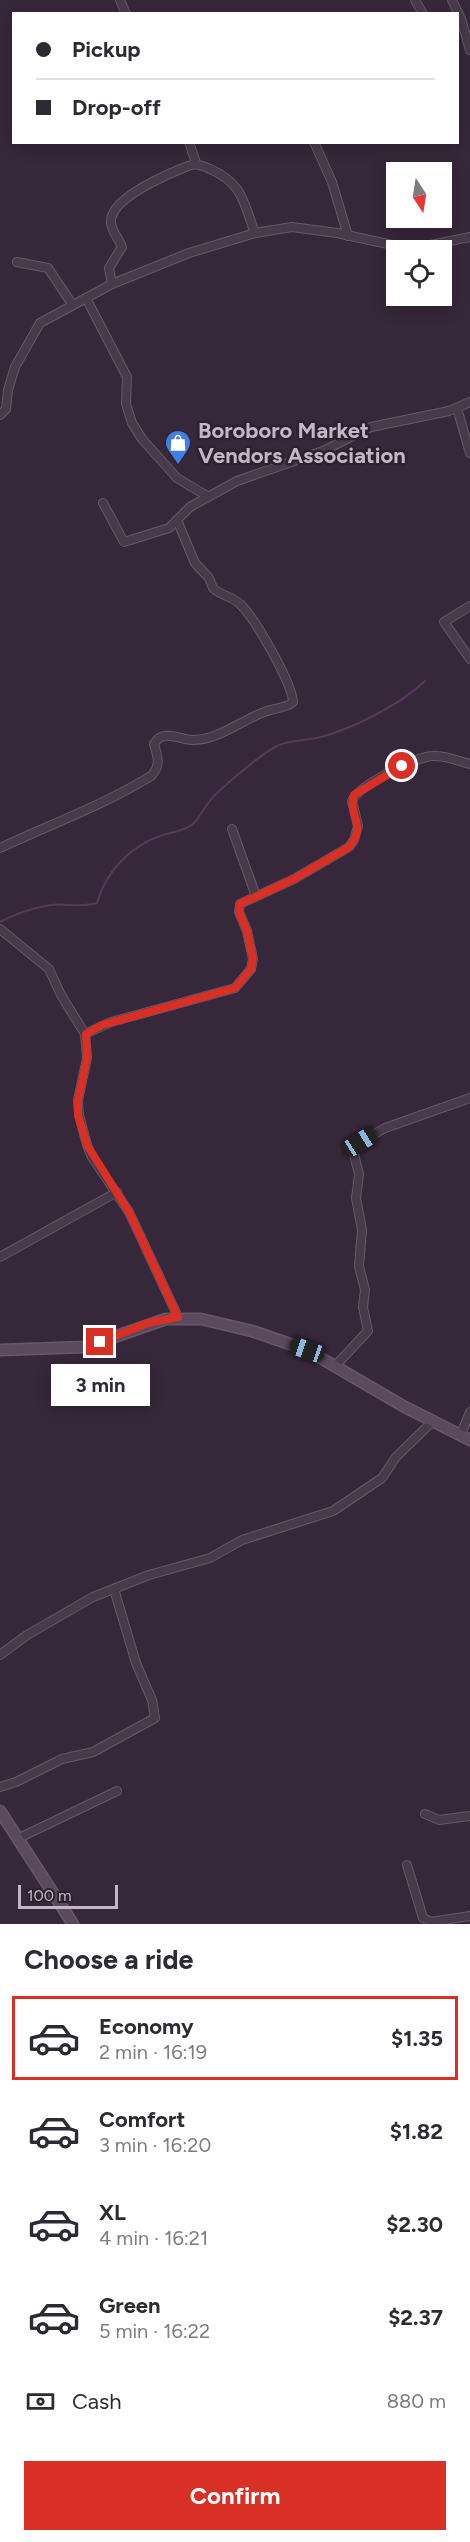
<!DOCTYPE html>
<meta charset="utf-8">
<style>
:root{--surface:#fff;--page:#f7f7f7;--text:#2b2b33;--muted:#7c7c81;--line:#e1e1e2;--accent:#d93025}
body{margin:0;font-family:Figtree,sans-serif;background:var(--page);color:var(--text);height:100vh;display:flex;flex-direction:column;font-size:22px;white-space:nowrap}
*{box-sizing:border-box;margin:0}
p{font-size:20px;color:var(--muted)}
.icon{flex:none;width:33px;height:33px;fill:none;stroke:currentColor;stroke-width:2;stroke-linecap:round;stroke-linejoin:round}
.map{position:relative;height:1924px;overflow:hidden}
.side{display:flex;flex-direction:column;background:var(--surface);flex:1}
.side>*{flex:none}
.banner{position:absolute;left:12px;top:12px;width:447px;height:132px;border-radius:0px;box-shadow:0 3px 15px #0003;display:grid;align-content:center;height:132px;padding:0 24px;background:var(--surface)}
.needle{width:39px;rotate:168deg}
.controls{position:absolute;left:386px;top:162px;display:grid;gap:12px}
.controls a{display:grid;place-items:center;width:66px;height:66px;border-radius:0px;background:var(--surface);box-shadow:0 3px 15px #0003;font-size:30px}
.scale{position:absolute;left:18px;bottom:15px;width:100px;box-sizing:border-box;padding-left:6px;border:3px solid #c4b6c6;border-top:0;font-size:16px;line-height:21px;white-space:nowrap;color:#c4b6c6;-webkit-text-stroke:4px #2e2030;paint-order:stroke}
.end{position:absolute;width:27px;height:27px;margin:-14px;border:8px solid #d93025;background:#fff;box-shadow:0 0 0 3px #fff}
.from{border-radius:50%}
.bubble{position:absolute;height:42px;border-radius:0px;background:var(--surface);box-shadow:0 3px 15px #0003;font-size:20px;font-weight:700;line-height:42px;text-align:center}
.car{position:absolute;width:18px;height:36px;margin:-18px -9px;border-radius:8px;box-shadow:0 0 4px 2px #0007;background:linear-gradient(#222 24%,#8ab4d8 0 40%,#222 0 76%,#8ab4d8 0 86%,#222 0)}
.banner b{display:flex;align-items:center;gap:21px;height:57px;font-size:22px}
.banner b+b{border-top:2px solid var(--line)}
.banner i{width:15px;height:15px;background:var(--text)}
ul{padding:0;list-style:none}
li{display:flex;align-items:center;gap:18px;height:84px;margin:0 12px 9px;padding:0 12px;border:3px solid transparent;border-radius:0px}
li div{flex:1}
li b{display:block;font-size:22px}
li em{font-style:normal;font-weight:700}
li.on{border-color:var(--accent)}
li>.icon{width:54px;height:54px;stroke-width:1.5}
h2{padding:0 24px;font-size:27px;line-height:72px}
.pay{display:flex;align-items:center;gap:15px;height:66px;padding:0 24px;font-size:22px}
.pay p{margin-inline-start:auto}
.cta{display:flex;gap:12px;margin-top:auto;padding:12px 24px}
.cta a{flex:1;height:69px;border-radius:0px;background:var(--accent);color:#fff;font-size:24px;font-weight:700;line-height:69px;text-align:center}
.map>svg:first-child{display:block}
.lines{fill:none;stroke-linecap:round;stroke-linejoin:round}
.stream{stroke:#56395b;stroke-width:2}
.street-casing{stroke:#675969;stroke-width:10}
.secondary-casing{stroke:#675969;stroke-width:13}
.street{stroke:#493a4b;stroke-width:8}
.secondary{stroke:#5b495d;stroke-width:10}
.route{stroke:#d93025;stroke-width:8}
.labels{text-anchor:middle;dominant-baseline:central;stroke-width:5;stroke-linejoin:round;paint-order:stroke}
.poi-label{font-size:22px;font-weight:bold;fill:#c4b6c6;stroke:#2e2030;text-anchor:start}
</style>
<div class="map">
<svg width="470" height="1924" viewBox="0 0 470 1924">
<rect width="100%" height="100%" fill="#37273a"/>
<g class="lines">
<path class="stream" d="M0,922C15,914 33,908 50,905C66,903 81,908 97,903C105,873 130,846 160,836C171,832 186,831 194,823C201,815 206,805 213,797C226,784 261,754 277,746C291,739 307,741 321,737C354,728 401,704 425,681"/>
<defs>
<g id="street">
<polyline points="120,0 126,14"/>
<polyline points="415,0 423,14"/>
<polyline points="452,0 461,19 470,50"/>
<polyline points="189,142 196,163"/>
<polyline points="314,142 332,182 348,236"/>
<polyline points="17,262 48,268 72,304"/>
<path d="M112,284L109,268L122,247C119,239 110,229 111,220C113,197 168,174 188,166C197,163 201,165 210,169C243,183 244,204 255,233"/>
<polyline points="86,298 127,377 126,404 132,423 142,439 177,478 207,496"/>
<polyline points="457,408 470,453"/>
<polyline points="0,415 6,409 8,390 15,367 40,323 112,284 189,253 255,233 292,227 337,233 411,249 470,237"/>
<polyline points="103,503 124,542 169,528 190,507 237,481 323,451 371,427 449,411 470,402"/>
<polyline points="470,606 444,622 470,659"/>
<polyline points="232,829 256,896"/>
<path d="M0,848C51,824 102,806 151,776C161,766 158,757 154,744C163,728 180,740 193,740C219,740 243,719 267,711C275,708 287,708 293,702C292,683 255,618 240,604C232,596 221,596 213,588L209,578L195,563L177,520"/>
<polyline points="0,929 49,969 61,995 85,1034 87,1058 78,1100 79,1115 87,1145 92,1157 129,1212 178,1317"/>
<path d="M85,1034L111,1022L235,988L251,969L253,959L247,931L239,912L240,904L294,879L349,847L354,840L358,826L352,801C359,785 415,757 433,756C445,755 458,761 470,764"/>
<polyline points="0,1257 117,1192"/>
<polyline points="336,1365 368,1331 363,1307 365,1290 359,1266 362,1230 356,1198 359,1174 352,1147 385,1128 470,1098"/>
<polyline points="461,1434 470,1412"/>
<polyline points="0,1655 27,1635 93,1597 149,1575 210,1558 242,1540 333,1511 382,1478 396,1457 433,1421"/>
<polyline points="0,1787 16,1782 62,1759 93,1752 155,1718 152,1700 136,1663 114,1589"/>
<polyline points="425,1814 439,1820 470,1816"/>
<polyline points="19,1838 117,1791"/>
<polyline points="407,1865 423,1918 431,1922 470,1916"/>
</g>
<g id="secondary">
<polyline points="0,1350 85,1347 166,1319 201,1319 252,1331 307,1350 403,1406 470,1440"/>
<polyline points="0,1811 73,1924"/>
</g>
</defs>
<use href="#street" class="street-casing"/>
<use href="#secondary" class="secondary-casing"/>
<use href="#street" class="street"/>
<use href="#secondary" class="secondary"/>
</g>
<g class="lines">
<path class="route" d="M100,1342L148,1323L178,1317L129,1212L87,1145L78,1115V1100L87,1058L86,1034L102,1025L235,988L251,969L253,959L247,931L239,912L240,904L294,879L349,847C368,824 347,816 354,795L402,766"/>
</g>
<defs>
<symbol id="shop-pin" viewBox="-11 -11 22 30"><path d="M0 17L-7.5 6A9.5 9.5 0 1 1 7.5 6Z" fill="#3f7fe0" stroke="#2e2030"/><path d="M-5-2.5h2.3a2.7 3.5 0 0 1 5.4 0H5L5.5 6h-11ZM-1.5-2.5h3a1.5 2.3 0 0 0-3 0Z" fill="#fff"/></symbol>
</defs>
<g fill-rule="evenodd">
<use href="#shop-pin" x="163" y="428" width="30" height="40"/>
</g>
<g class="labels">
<g class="poi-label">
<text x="198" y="430">Boroboro Market<tspan x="198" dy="25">Vendors Association</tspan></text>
</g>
</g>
</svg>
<div class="controls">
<a><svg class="needle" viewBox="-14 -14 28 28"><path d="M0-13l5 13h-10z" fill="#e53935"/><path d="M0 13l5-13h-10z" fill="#7c7c81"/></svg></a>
<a><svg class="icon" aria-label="locate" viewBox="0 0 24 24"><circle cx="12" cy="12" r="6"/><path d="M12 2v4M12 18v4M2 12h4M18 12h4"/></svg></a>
</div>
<div class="scale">100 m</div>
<i class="end from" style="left:402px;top:766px"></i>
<i class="end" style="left:100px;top:1342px"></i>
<div class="bubble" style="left:51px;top:1364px;width:99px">3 min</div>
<i class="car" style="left:360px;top:1142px;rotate:58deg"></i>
<i class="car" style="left:307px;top:1350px;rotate:289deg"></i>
<div class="banner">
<b><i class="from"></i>Pickup</b>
<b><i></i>Drop-off</b>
</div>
</div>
<section class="side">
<h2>Choose a ride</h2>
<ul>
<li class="on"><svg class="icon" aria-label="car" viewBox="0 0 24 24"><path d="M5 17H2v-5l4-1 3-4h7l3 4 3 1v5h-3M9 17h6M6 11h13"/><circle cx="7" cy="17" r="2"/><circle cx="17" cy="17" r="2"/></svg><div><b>Economy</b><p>2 min · 16:19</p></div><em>$1.35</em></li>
<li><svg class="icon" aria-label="car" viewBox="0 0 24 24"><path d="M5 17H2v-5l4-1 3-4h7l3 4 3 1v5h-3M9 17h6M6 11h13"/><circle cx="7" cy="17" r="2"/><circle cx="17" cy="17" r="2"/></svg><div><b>Comfort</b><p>3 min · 16:20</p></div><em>$1.82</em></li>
<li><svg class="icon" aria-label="car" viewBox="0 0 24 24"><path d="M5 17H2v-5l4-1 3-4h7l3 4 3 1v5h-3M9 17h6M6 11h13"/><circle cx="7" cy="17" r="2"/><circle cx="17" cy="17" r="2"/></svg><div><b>XL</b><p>4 min · 16:21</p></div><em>$2.30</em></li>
<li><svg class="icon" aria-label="car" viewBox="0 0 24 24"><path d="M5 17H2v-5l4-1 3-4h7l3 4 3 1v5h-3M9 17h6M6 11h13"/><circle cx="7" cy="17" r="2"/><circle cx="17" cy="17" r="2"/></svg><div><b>Green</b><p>5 min · 16:22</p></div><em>$2.37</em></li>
</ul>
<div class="pay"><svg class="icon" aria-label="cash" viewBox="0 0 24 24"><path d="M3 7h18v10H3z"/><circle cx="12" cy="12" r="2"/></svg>Cash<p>880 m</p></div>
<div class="cta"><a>Confirm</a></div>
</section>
